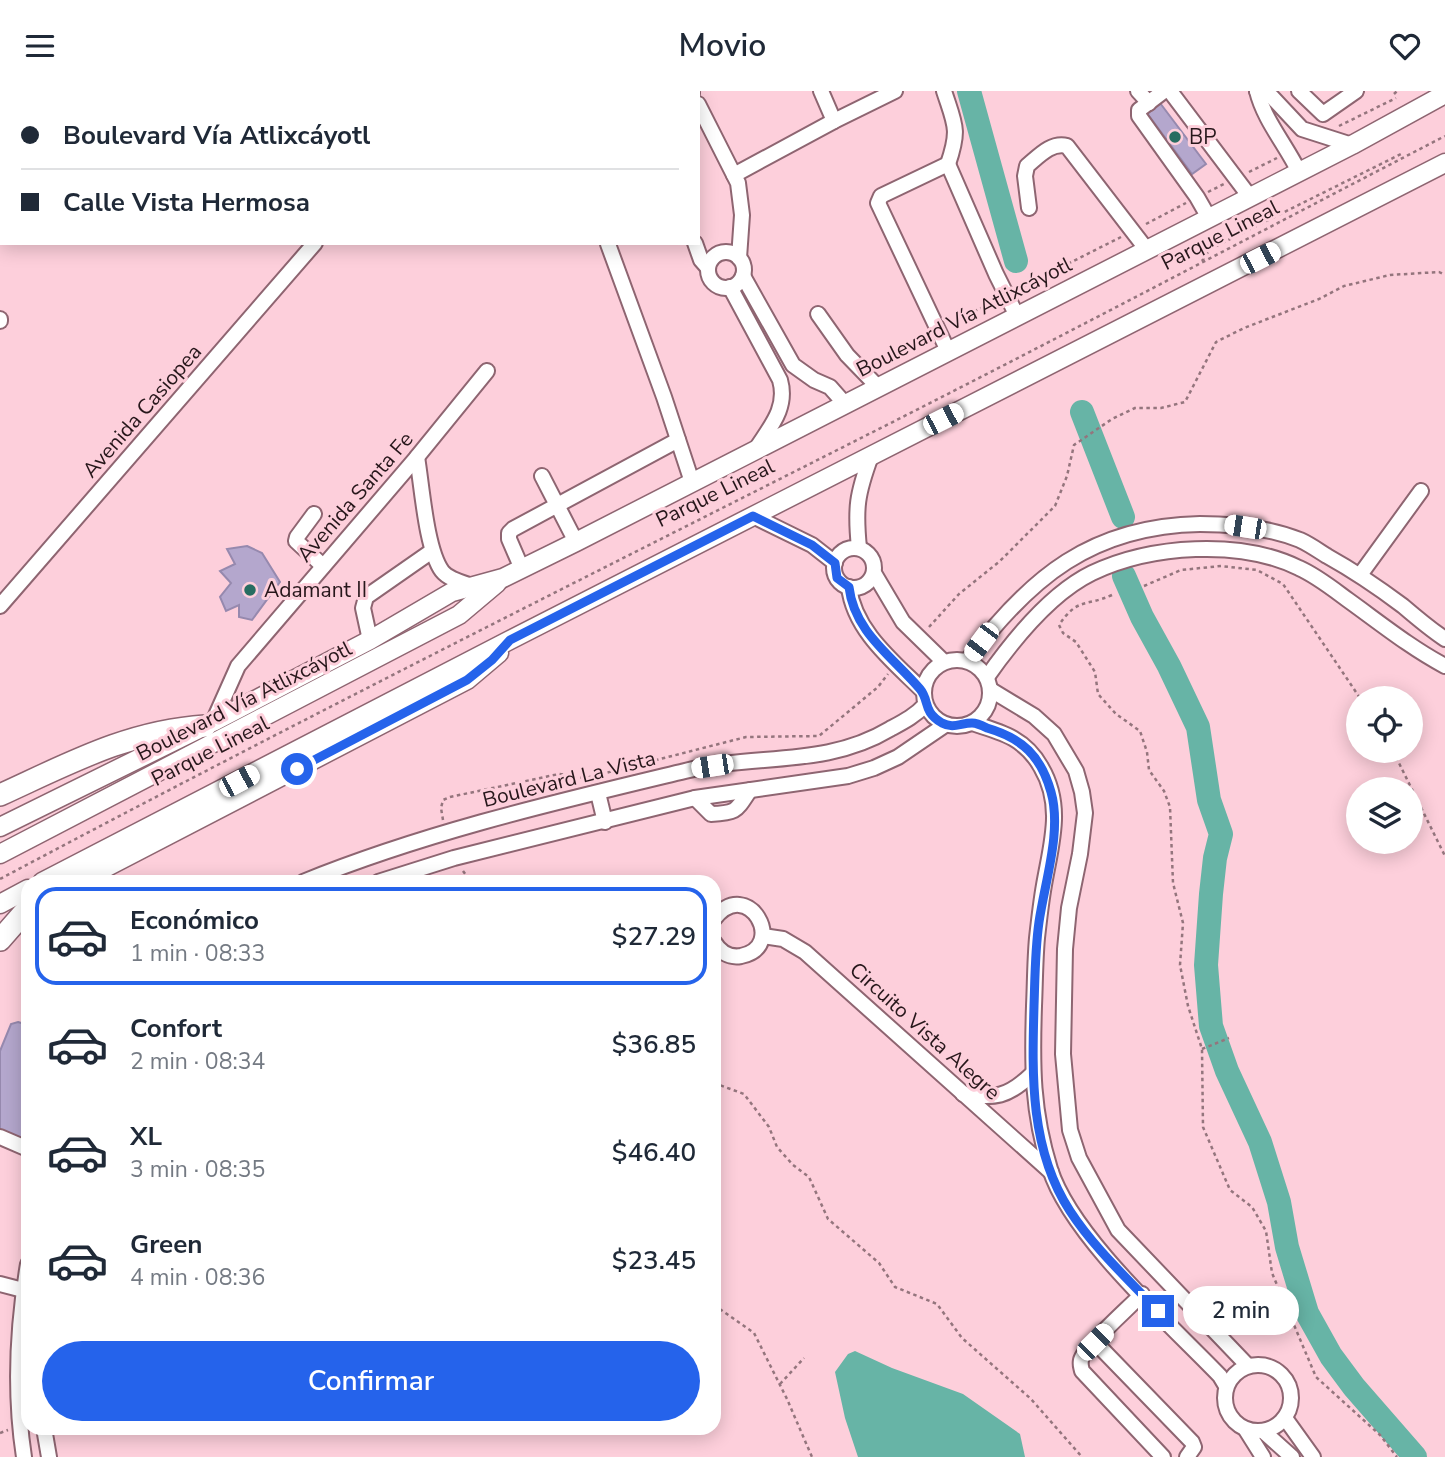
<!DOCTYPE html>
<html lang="es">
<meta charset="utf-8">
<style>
:root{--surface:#fff;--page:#f2f2f3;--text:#1f2937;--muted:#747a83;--line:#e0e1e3;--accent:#2563eb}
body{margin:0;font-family:"Nunito Sans",sans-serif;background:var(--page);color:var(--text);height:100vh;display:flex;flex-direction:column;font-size:26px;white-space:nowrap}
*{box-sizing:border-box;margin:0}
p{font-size:23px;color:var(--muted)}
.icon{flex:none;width:38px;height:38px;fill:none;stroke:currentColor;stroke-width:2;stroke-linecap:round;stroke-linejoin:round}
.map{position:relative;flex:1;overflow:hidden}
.panel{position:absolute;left:21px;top:784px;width:700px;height:560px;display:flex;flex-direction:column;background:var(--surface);border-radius:21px;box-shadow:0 4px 18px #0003}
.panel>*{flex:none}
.top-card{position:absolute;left:0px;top:0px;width:700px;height:154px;box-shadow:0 4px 18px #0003;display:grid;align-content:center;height:154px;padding:0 21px;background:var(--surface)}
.fabs{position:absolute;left:1346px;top:595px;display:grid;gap:14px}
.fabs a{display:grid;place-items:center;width:77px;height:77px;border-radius:50%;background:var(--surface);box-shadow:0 4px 18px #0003;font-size:35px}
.end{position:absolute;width:32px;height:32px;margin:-16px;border:9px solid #2563eb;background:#fff;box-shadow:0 0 0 4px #fff}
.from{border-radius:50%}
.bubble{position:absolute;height:49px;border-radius:24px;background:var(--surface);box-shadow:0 4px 18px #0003;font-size:23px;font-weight:600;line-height:49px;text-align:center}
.car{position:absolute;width:21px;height:42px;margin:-21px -10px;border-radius:9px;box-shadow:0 0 5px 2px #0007;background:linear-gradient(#fff 24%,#345 0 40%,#fff 0 76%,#345 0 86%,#fff 0)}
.top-card b{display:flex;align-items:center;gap:24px;height:66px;font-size:26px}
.top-card b+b{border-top:2px solid var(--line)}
.top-card i{width:18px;height:18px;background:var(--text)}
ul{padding:12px 0 0;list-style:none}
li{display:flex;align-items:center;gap:21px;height:98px;margin:0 14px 10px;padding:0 7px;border:4px solid transparent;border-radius:21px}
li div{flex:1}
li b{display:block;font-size:26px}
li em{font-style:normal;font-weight:600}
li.on{border-color:var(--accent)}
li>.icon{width:63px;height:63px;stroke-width:1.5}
.action{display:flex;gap:14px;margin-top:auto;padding:14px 21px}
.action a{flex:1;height:80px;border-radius:42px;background:var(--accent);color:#fff;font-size:28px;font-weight:600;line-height:80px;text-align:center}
header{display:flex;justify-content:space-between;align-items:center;height:91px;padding:0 21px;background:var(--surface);font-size:32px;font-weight:600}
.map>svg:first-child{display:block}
.water{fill:#67b4a6}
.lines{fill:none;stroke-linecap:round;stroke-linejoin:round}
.river{stroke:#67b4a6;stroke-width:24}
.building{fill:#b4a7cd;stroke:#9689ae;stroke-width:2}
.minor-casing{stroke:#8e6571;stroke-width:18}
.major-casing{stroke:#8e6571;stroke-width:21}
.highway-casing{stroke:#8e6571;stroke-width:24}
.path{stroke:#94757d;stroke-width:2.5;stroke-dasharray:3.5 3.5;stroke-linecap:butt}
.minor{stroke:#fff;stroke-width:14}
.major{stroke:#fff;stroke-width:18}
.highway{stroke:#fff;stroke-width:21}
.route{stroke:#2563eb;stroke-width:9}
.poi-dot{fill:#276d61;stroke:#fdcfdb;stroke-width:2.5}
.labels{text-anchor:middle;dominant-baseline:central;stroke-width:6;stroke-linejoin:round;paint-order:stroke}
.poi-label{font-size:21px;fill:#27171b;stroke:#fdcfdb;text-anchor:start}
.street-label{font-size:21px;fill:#27171b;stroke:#fdcfdb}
</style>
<header><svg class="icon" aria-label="menu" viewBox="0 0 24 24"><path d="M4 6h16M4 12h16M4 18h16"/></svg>Movio<svg class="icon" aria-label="heart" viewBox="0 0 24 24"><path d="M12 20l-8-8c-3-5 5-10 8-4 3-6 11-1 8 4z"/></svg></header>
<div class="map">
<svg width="1445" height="1366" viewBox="0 0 1445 1366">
<rect width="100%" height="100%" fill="#fdcfdb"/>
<polygon class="water" points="855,1260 892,1277 963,1303 1020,1343 1025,1366 858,1366 845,1327 835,1281 848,1263"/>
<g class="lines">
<g class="river">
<polyline points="969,0 1016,170"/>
<polyline points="1082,321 1123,426"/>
<polyline points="1124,485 1142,526 1169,575 1198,636 1209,709 1221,743 1215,767 1211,803 1206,874 1211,935 1227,980 1260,1051 1279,1111 1287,1156 1307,1222 1331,1265 1354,1296 1415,1366"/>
</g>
</g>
<g class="building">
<polygon points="1157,8 1206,73 1192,83 1144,18"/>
<polygon points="247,455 262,462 280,491 252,529 239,526 239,514 226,520 220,506 231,492 220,480 235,473 227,458"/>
<polygon points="18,931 28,934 27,1051 0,1041 0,960 11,933"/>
</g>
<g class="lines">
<defs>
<g id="minor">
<polyline points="26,0 27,2"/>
<polyline points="691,0 692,2"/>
<polyline points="821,0 834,30"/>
<path d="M944,0C955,34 960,38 948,73"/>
<polyline points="1138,0 1149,12"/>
<polyline points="1164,0 1139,19 1139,25 1197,106 1209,127"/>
<polyline points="1170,0 1250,106"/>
<polyline points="1257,0 1272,6 1302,38 1352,54"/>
<path d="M1257,0C1264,29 1286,54 1299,81"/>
<polyline points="1299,0 1323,23 1356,0"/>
<polyline points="74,2 79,0"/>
<polyline points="150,2 153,0"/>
<polyline points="441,2 442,0"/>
<polyline points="474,2 475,0"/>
<polyline points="632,2 634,0"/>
<polyline points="698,13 738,92 742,124 739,167"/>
<polyline points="734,84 834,30 895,0"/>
<path d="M1029,117L1025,85L1027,75C1039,65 1051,51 1067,55L1147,159"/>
<polyline points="695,152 701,169 708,177"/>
<polyline points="608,153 664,306 692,391"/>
<circle cx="726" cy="179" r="18"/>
<polyline points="743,185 793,274 814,289 830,296 845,313"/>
<path d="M730,196L780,289C788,317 770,336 756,358"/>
<polyline points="818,223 847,264 878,296"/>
<polyline points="0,228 0,230"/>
<polyline points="948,260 878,112 881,105 948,73 996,183 1017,225"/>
<path d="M417,366C422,395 426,458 442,480C448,488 463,492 472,495"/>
<polyline points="542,385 576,451"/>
<polyline points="314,423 297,446 296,450 323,475"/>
<polyline points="753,425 812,454 835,472"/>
<path d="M859,457C855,417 857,403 871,365"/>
<circle cx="854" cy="477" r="20"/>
<polyline points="522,478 509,448 509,442 513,438 678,349"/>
<polyline points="874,482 903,531 944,571"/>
<polyline points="1360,484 1421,400"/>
<path d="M849,496C854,540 894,571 923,600"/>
<polyline points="0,515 315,152"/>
<polyline points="370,549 363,517 366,506 432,460"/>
<circle cx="957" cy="602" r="33"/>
<path d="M967,570C1030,486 1092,435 1200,433C1233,433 1270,437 1300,449C1309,453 1319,460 1327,465C1354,480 1379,497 1403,515C1417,527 1430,538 1445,548"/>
<path d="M987,586C1013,549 1051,502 1092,482C1151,454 1240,448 1299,477C1317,485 1333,498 1348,509C1380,532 1411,557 1445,575"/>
<polyline points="991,599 1034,625 1054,643 1076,680 1082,701 1085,722 1080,763 1069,817 1065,858 1063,963 1070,1039 1079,1067 1118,1139 1248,1275"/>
<polyline points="213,631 238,575 417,366 487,280"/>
<path d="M972,632C1001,641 1025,647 1041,676C1064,715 1051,753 1044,794C1041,811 1039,829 1037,847C1035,869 1035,893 1034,915C1032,975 1032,1020 1050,1078C1071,1145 1170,1233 1220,1285L1226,1295"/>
<polyline points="598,702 605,731"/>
<path d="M695,707L711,723C737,722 736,720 750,699"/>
<path d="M303,791C426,741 556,711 685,680C755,662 825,677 890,638C903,631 915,625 925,614"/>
<polyline points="378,791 454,767 695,707 848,685 874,677 898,666 945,634"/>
<path d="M714,828C748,784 788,856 741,865C729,867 720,861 714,851"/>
<polyline points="763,845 783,848 805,861 1051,1081"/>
<path d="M963,1003C995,1008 1008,1006 1032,983"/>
<polyline points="0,1046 28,1058"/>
<polyline points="0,1193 23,1199"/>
<path d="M1142,1203C1130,1216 1084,1256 1081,1269C1080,1274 1081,1275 1082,1280L1163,1366"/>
<polyline points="1095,1251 1192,1351 1194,1356 1187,1366"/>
<circle cx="1258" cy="1307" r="33"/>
<polyline points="1285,1327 1313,1366"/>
<polyline points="44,1337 49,1366"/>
<polyline points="1246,1339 1263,1366"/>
<polyline points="1263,1340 1292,1366"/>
<path d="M24,1366C14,1301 17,1238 28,1173"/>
</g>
<g id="major">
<polyline points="0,736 213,631 370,549 452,501 503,487 576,451 1352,54 1445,3"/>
<polyline points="0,763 459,524 497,492"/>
<polyline points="42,791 510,549 1445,72"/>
<polyline points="78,791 467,589 499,562"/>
<polyline points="0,813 28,798"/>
</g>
<g id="highway">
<path d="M0,704C68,673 128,640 205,635"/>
<polyline points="0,849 28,817"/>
</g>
</defs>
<use href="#minor" class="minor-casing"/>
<use href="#major" class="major-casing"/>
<use href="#highway" class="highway-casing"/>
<g class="path">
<polyline points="1394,3 1397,0"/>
<polyline points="1339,35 1396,7"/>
<polyline points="1249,81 1277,67"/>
<polyline points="1208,101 1224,93"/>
<polyline points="1146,133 1186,112"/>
<polyline points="1202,170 1210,158 1401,63"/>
<polyline points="1018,198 1121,146"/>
<polyline points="949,233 993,211"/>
<polyline points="875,272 928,244"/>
<polyline points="1144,495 1181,479 1221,475 1257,479 1283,493 1360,607"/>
<path d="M1112,504C1085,516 1078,506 1059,534L1063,542L1076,551L1095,581L1098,603L1116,623L1140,640L1147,661L1149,679L1164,700L1170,716L1173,792L1183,832L1180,874L1188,915L1202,958L1203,1036L1230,1099L1252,1116L1266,1140L1272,1182L1316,1286L1380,1344L1397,1366"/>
<polyline points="929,536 959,503 1000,470 1055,415 1067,385 1074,354 1112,328 1135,317 1161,317 1185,311 1216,251 1244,237 1319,208 1344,195 1390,184 1439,181 1445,184"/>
<polyline points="1393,660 1445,765"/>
<polyline points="443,729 441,717 443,709 450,706 559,683 586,687 746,646 819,645 878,596 888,583"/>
<polyline points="463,780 471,791"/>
<path d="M0,788C286,636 576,491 865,345C1059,247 1252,145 1445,45"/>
<polyline points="1202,958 1229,947"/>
<polyline points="714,992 744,1003 769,1036 777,1056 793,1074 809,1086 828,1128 879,1172 895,1196 937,1213 962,1247 1031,1308 1082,1366"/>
<polyline points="714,1214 754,1242 787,1308 812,1366"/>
<polyline points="780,1293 804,1267"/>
<polyline points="0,1342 8,1339"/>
</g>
<use href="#minor" class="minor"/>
<use href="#major" class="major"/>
<use href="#highway" class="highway"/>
</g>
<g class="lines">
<path class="route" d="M297,678L467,589L492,569L510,549L753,425L812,454L835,472L837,487L849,496C854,541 893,566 920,598C930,610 922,620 942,632C953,638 961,632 972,632C977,632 983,635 987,637C1022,647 1041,665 1051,701C1062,740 1045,790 1039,831C1035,859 1035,887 1034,915C1032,985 1030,1059 1070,1120C1094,1157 1128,1188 1158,1220"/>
</g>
<g class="poi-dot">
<circle cx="1175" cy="46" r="7"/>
<circle cx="250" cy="499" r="7"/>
</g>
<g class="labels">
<g class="poi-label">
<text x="1189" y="46">BP</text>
<text x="264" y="499">Adamant II</text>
</g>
<g class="street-label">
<text transform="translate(1220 144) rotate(-27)">Parque Lineal</text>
<text transform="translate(964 226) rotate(-27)">Boulevard Vía Atlixcáyotl</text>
<text transform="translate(142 320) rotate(-49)">Avenida Casiopea</text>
<text transform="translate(715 402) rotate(-26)">Parque Lineal</text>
<text transform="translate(355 406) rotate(-49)">Avenida Santa Fe</text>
<text transform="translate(244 610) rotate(-27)">Boulevard Vía Atlixcáyotl</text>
<text transform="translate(210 660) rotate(-27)">Parque Lineal</text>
<text transform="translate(569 688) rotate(-14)">Boulevard La Vista</text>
<text transform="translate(925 940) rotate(42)">Circuito Vista Alegre</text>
</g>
</g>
</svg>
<div class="fabs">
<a><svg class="icon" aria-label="locate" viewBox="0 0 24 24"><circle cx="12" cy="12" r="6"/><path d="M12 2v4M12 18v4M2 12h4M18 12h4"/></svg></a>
<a><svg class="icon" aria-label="layers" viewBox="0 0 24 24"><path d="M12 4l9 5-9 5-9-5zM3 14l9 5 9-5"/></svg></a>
</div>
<i class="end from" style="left:297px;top:678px"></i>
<i class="end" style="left:1158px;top:1220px"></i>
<div class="bubble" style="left:1183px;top:1195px;width:116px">2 min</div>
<i class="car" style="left:1260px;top:167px;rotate:63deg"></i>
<i class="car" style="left:943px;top:328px;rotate:63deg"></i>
<i class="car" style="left:1245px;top:436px;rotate:279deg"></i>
<i class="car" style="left:981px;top:551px;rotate:217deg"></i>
<i class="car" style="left:712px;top:675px;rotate:261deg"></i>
<i class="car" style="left:239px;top:690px;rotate:62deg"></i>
<i class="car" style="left:1095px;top:1251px;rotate:45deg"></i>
<div class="top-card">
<b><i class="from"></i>Boulevard Vía Atlixcáyotl</b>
<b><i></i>Calle Vista Hermosa</b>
</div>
<section class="panel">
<ul>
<li class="on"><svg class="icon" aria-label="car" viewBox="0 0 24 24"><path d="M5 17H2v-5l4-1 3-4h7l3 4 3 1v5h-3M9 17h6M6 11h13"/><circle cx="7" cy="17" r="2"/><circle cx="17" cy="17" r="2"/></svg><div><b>Económico</b><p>1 min · 08:33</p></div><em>$27.29</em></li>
<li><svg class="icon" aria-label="car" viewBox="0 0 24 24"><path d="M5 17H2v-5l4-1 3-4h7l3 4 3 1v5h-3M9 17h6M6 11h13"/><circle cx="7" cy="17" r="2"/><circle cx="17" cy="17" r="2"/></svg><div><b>Confort</b><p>2 min · 08:34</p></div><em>$36.85</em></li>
<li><svg class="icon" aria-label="car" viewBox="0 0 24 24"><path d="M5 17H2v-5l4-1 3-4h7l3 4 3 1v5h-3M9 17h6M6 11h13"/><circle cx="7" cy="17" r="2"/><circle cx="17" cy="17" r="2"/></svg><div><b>XL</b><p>3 min · 08:35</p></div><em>$46.40</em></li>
<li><svg class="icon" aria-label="car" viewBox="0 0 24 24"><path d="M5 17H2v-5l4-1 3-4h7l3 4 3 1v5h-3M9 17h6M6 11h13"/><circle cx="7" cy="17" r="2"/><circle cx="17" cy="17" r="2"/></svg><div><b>Green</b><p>4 min · 08:36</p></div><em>$23.45</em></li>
</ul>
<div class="action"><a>Confirmar</a></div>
</section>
</div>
